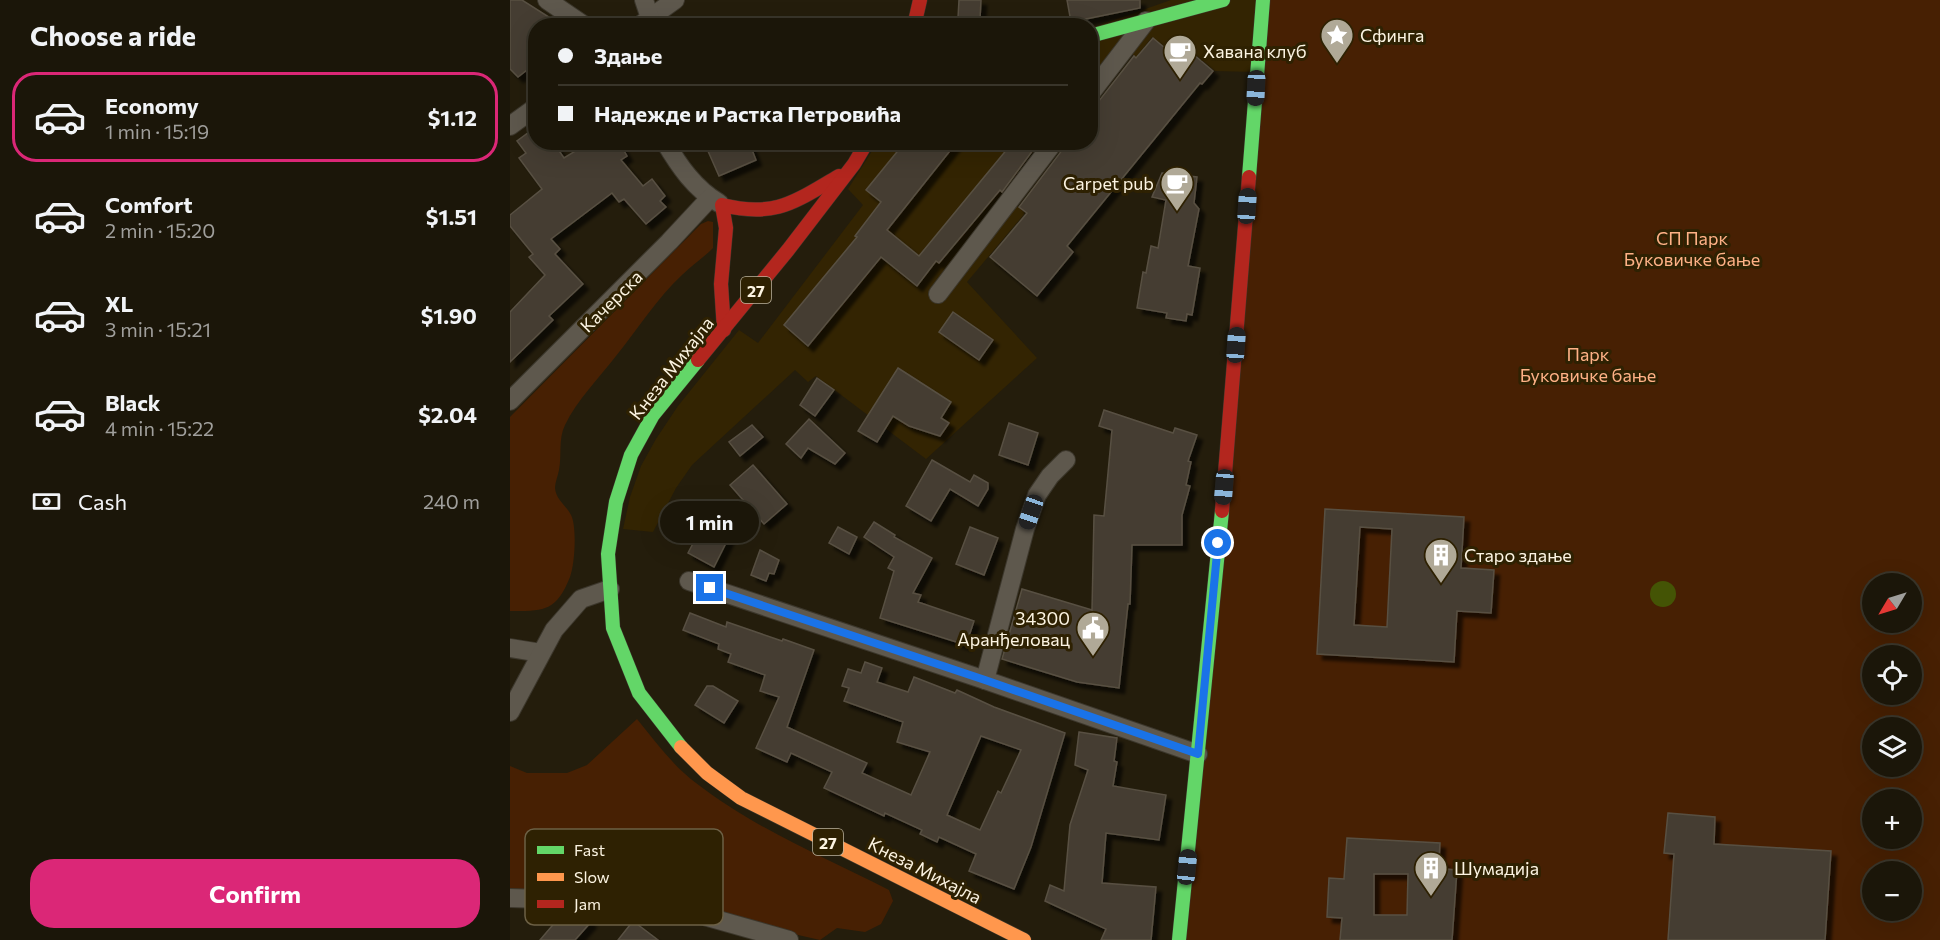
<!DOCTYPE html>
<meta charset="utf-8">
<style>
:root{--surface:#1b1609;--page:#282317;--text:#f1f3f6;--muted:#a09f9c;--line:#39352a;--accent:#db2777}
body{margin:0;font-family:Commissioner,sans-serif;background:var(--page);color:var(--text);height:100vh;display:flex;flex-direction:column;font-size:22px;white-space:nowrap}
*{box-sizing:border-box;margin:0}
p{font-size:20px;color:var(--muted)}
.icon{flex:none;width:33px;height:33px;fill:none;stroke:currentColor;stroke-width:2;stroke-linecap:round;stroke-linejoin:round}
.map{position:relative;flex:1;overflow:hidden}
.side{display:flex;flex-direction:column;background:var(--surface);width:510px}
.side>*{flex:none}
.banner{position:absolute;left:18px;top:18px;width:570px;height:132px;border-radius:24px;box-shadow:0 6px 24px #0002,0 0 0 2px var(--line);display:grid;align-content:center;height:132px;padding:0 30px;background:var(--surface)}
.needle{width:39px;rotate:232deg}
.buttons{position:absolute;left:1352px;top:573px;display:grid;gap:12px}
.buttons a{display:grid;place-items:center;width:60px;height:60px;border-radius:50%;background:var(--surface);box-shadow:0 6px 24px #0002,0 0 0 2px var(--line);font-size:30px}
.end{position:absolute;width:27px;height:27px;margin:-14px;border:8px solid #1a73e8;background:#fff;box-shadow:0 0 0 3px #fff}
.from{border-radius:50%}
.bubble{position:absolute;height:42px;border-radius:21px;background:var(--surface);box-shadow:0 6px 24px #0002,0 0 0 2px var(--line);font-size:20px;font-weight:700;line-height:42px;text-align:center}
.car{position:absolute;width:18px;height:36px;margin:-18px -9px;border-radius:8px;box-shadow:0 0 4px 2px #0007;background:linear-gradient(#222 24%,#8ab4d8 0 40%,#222 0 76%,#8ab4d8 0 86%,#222 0)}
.banner b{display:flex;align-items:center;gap:21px;height:57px;font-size:22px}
.banner b+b{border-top:2px solid var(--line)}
.banner i{width:15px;height:15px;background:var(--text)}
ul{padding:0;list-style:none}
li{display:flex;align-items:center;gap:18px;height:90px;margin:0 12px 9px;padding:0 18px;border:3px solid transparent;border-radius:24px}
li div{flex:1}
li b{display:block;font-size:22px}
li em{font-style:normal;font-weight:700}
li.on{border-color:var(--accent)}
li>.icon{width:54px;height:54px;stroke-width:1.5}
h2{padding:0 30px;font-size:27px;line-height:72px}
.pay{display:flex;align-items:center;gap:15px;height:66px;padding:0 30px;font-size:22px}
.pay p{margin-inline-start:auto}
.action{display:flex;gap:12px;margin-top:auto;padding:12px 30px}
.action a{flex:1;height:69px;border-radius:24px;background:var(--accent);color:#fff;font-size:24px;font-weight:700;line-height:69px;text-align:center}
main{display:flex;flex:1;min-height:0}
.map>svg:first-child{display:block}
.built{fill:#332402}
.green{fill:#472003;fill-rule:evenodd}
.water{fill:#445405}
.building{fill:#453d30;stroke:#585043;stroke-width:1.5;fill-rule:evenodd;filter:url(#shadow)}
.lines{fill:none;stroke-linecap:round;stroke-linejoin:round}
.street-casing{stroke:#3c372c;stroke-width:20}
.fast-casing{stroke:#3c372c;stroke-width:15}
.slow-casing{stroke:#3c372c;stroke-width:15}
.jam-casing{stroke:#3c372c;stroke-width:15}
.street{stroke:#5e584d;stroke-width:18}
.fast{stroke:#63d668;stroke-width:14}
.slow{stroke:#ff974d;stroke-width:14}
.jam{stroke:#b3261e;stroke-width:14}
.route{stroke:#1a73e8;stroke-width:8}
.labels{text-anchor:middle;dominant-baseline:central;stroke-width:6;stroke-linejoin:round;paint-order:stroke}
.shield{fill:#2e2102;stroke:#beb59f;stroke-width:1.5}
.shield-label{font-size:16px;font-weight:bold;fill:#fcf4e2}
.poi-label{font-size:18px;fill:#fcf4e2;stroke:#2e2102;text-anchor:start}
.park-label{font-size:18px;fill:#feb186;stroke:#2e2102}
.street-label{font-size:18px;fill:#fcf4e2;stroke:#2e2102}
.key{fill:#2e2102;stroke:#6c6045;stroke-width:1.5}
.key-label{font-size:16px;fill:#fcf4e2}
</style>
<main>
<section class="side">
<h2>Choose a ride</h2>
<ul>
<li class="on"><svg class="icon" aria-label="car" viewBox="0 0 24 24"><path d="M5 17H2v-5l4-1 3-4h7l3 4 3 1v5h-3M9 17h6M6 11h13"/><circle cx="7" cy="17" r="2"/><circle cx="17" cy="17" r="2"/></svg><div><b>Economy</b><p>1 min · 15:19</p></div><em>$1.12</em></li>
<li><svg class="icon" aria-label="car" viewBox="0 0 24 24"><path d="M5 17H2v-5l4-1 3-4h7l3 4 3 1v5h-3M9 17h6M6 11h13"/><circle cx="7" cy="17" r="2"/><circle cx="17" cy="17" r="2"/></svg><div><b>Comfort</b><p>2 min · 15:20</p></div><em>$1.51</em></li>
<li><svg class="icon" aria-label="car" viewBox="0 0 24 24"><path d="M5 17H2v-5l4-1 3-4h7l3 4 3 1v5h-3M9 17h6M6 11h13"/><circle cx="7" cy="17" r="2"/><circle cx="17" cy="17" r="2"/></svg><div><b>XL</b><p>3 min · 15:21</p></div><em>$1.90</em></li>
<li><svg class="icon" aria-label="car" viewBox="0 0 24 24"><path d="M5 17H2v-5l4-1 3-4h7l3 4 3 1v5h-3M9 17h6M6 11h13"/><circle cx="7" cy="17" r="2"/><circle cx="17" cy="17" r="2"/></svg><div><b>Black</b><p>4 min · 15:22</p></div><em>$2.04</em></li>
</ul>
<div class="pay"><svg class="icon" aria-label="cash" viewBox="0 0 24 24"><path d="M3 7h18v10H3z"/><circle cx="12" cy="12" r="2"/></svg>Cash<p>240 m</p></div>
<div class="action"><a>Confirm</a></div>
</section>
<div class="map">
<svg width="1430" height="940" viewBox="0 0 1430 940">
<defs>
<filter id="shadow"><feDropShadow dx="5.5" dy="5.5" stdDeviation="1.5" flood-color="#0009"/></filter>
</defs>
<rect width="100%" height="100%" fill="#241d0c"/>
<g class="built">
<polygon points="661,0 752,0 745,72 705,71 670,42 661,52 642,37 626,57 621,53 581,103 581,28"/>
<polygon points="367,143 548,143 501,201 515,213 457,282 527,358 416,459 306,376 298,382 285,370 182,465 166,488 143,532 113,529 120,497 131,466 146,439 168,406 229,330 248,343 353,205 338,189"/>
</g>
<g class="green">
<path d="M754,0H1430V940H665ZM1362,584H1401V622H1362ZM1362,656H1401V694H1362ZM1362,728H1401V766H1362ZM1362,800H1401V838H1362ZM1362,872H1401V910H1362Z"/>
<path d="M198,221L203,222V248C193,258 182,265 172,275C148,297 127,330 106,356C89,378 67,400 55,425C48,439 52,456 49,470C48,476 45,482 45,488C46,500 56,505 61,515C67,526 65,564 60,577C46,612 34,611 0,611V417L191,224Z"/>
<path d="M127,719C145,741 163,766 186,783C244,828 314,857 379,890L383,901L371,924L355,932L327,928L310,940L262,929L188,904L150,896L0,890V766L17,773H57L77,765Z"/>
</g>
<circle class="water" cx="1153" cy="594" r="13"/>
<g class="building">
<polygon points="0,0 12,0 53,26 26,26 26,63 8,77 0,69"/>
<polygon points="449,0 471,0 470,19 448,18"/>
<polygon points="557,0 630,0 630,8 561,22"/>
<polygon points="643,38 662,54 670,43 703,71 692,84 690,83 557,246 563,252 527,296 480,257 517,213 509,207 553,149 555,142 580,142 580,105 589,101 624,56 626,58"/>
<polygon points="26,127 26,142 43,142 54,158 80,142 109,142 117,156 111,160 133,186 142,179 155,196 150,201 156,207 136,224 114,199 109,202 102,193 41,239 50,249 45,254 73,284 39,316 43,320 0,362 0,312 35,275 19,257 23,254 0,226 0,215 32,189 9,158 16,153 7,141"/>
<polygon points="194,142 239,142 246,160 209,176"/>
<polygon points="395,142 447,142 377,230 409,256 503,142 529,142 492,192 490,190 429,263 426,261 407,286 371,257 298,346 274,325 347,237 345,236 371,202 356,190"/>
<polygon points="652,173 687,177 684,203 689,209 678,266 690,268 682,315 677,314 676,321 656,318 657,313 627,308 633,272 636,273 641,246 648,248 656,200 642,197"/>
<polygon points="443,312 483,340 469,360 429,332"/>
<polygon points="388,368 441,402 431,418 439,423 430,436 399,426 383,416 367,442 348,431"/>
<polygon points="307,378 324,390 305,416 290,405"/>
<polygon points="594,410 663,433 665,428 687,435 678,461 681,462 676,485 680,486 672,515 672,545 622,545 620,604 618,604 609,688 567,682 492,659 512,589 582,610 584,515 594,516 602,430 589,426"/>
<polygon points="299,419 335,453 325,464 298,448 291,458 276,444"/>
<polygon points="499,423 528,433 518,465 489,455"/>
<polygon points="242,425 253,437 230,456 219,442"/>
<polygon points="422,460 460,482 464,475 478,483 478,489 468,506 440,489 421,521 396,506"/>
<polygon points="243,465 277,504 254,524 220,485"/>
<path d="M815,509L954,517L951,568L984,570L981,613L947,611L944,662L807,654ZM850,527L882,529L877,627L844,625Z"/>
<polygon points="195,521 220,535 204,567 178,553"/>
<polygon points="364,522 385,535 384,537 422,558 403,593 411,595 408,602 464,621 456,645 370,618 384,571 378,568 384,557 354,537"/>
<polygon points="328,527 347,537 339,554 319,543"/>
<polygon points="460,527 488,538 474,575 446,564"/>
<polygon points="250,550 269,560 264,574 259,573 256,581 241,575"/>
<path d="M180,613L216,627L217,622L272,641L273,639L304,650L277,727L357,763L352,773L401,795L420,752L387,742L393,722L334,701L339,688L332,686L338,669L351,673L355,662L372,668L367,682L398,692L404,677L445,693L447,690L484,707L555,733L521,847L504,889L459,871L466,854L429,837L427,842L410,834L412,830L375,813L374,816L314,788L322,772L281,753L277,762L246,748L269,697L250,691L255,675L218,662L221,654L208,649L209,644L173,630ZM471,736L511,750L491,793L488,791L470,830L437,815Z"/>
<polygon points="197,686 203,686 228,701 214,723 185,705"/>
<polygon points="569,732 607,738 604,761 607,762 603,786 656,795 649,840 596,833 592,883 646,887 641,940 591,940 596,929 535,901 540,885 554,891 560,825 578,770 565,765"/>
<polygon points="1158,813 1205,817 1204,844 1321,851 1315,940 1158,940 1164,854 1154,853"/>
<path d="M837,838L930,843L929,861H934V869L947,870L942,940H830L832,918L817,917L819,878L834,879ZM864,874H898L897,915H864Z"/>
<polygon points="61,911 69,911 81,922 65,940 30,940 53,913 57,916"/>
<polygon points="123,921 148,940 108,940"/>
</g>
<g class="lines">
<defs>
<g id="street">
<polyline points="37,0 75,26"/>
<polyline points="140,18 165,0"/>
<polyline points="129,26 140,18 134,0"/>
<polyline points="580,94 636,21"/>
<polyline points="0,126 26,107"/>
<path d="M155,142C169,166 185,189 209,203"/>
<polyline points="428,294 544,142"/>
<polyline points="0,401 159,242 200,198"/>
<polyline points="179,581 475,680 688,754"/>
<polyline points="0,648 31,653"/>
<polyline points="475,680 515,529 527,495 540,476 556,460"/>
<polyline points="0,712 44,630 71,599 100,589"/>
<polyline points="0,898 96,901 162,907 279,940"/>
</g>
<g id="fast">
<polyline points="580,36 713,0"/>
<polyline points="739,177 753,0"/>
<polyline points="171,747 129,693 103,628 98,554 106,502 121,455 143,415 188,360"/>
<polyline points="669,940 712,511"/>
</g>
<polyline id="slow" points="171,747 197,773 231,798 514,940"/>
<g id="jam">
<polyline points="404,26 410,0"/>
<path d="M214,330L211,284L216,228L212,205C266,218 284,202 329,176"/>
<polyline points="188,360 278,250 344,164 357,142"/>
<polyline points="712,511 739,177"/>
</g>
</defs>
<use href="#street" class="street-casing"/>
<use href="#fast" class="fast-casing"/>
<use href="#slow" class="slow-casing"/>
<use href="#jam" class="jam-casing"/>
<use href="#street" class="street"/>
<use href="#fast" class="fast"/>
<use href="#slow" class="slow"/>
<use href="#jam" class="jam"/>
</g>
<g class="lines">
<polyline class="route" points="200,588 475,680 688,754 708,543"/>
</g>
<defs>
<symbol id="sight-pin" viewBox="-11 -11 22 30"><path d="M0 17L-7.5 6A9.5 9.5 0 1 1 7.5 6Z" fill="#b0a997" stroke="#2e2102"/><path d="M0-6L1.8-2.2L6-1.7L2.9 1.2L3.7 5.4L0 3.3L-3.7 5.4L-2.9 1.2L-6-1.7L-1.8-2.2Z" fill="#fff"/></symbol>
<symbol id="cafe-pin" viewBox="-11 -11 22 30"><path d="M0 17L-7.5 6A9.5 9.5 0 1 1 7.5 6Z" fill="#b0a997" stroke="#2e2102"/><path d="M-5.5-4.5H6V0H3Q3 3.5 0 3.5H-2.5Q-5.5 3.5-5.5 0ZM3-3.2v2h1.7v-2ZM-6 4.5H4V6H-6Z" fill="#fff"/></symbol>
<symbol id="building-pin" viewBox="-11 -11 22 30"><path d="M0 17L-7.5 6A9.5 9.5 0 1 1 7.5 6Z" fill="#b0a997" stroke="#2e2102"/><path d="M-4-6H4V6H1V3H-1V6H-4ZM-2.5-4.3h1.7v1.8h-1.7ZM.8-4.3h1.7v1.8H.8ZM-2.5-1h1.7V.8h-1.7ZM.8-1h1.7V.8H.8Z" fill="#fff"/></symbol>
<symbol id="civic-pin" viewBox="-11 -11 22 30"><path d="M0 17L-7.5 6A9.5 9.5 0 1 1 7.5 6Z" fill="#b0a997" stroke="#2e2102"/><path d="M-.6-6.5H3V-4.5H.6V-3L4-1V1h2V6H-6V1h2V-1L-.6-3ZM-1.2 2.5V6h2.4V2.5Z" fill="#fff"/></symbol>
</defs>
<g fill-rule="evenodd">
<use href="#sight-pin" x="808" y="16" width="38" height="52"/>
<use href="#cafe-pin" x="651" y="32" width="38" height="52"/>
<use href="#cafe-pin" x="648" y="164" width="38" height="52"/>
<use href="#building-pin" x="912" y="536" width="38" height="52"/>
<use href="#civic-pin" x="564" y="609" width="38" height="52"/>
<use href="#building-pin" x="902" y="849" width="38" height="52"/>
</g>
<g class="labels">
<g class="shield">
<rect x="231" y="277" width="30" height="26" rx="4.5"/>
<rect x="303" y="829" width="30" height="26" rx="4.5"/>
</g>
<g class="shield-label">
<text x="246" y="290">27</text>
<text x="318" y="842">27</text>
</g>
<g class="poi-label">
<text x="850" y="35">Сфинга</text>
<text x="693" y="51">Хавана клуб</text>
<text x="644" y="183" text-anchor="end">Carpet pub</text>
<text x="954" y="555">Старо здање</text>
<text x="560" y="618" text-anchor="end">34300<tspan x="560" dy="21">Аранђеловац</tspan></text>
<text x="944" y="868">Шумадија</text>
</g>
<g class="park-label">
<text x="1182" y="238">СП Парк<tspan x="1182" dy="21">Буковичке бање</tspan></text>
<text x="1078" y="354">Парк<tspan x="1078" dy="21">Буковичке бање</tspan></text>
</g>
<g class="street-label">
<text transform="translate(101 301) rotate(-45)">Качерска</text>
<text transform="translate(161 368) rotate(-52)">Кнеза Михајла</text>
<text transform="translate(415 870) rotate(27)">Кнеза Михајла</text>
</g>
</g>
<rect x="15" y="829" width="198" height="96" rx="9" class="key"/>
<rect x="27" y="846" width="27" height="8" fill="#63d668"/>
<rect x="27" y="873" width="27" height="8" fill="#ff974d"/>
<rect x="27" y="900" width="27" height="8" fill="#b3261e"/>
<g class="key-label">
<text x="64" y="856">Fast</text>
<text x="64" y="883">Slow</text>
<text x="64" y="910">Jam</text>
</g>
</svg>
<div class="buttons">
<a><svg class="needle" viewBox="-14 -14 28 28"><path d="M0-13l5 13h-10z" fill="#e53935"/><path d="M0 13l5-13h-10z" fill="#a09f9c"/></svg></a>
<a><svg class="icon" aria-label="locate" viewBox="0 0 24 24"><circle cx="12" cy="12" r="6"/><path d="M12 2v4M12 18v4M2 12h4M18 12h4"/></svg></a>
<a><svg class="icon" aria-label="layers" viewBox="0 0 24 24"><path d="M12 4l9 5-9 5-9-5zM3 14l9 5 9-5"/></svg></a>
<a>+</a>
<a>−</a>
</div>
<i class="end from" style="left:708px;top:543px"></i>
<i class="end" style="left:200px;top:588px"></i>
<div class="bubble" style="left:150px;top:501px;width:99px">1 min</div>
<i class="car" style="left:746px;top:88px;rotate:183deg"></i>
<i class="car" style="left:737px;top:206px;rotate:4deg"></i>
<i class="car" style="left:726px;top:345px;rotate:4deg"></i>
<i class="car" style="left:714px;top:487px;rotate:185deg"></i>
<i class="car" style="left:521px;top:512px;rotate:199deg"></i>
<i class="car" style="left:677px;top:867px;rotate:6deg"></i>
<div class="banner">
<b><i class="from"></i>Здање</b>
<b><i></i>Надежде и Растка Петровића</b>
</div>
</div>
</main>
